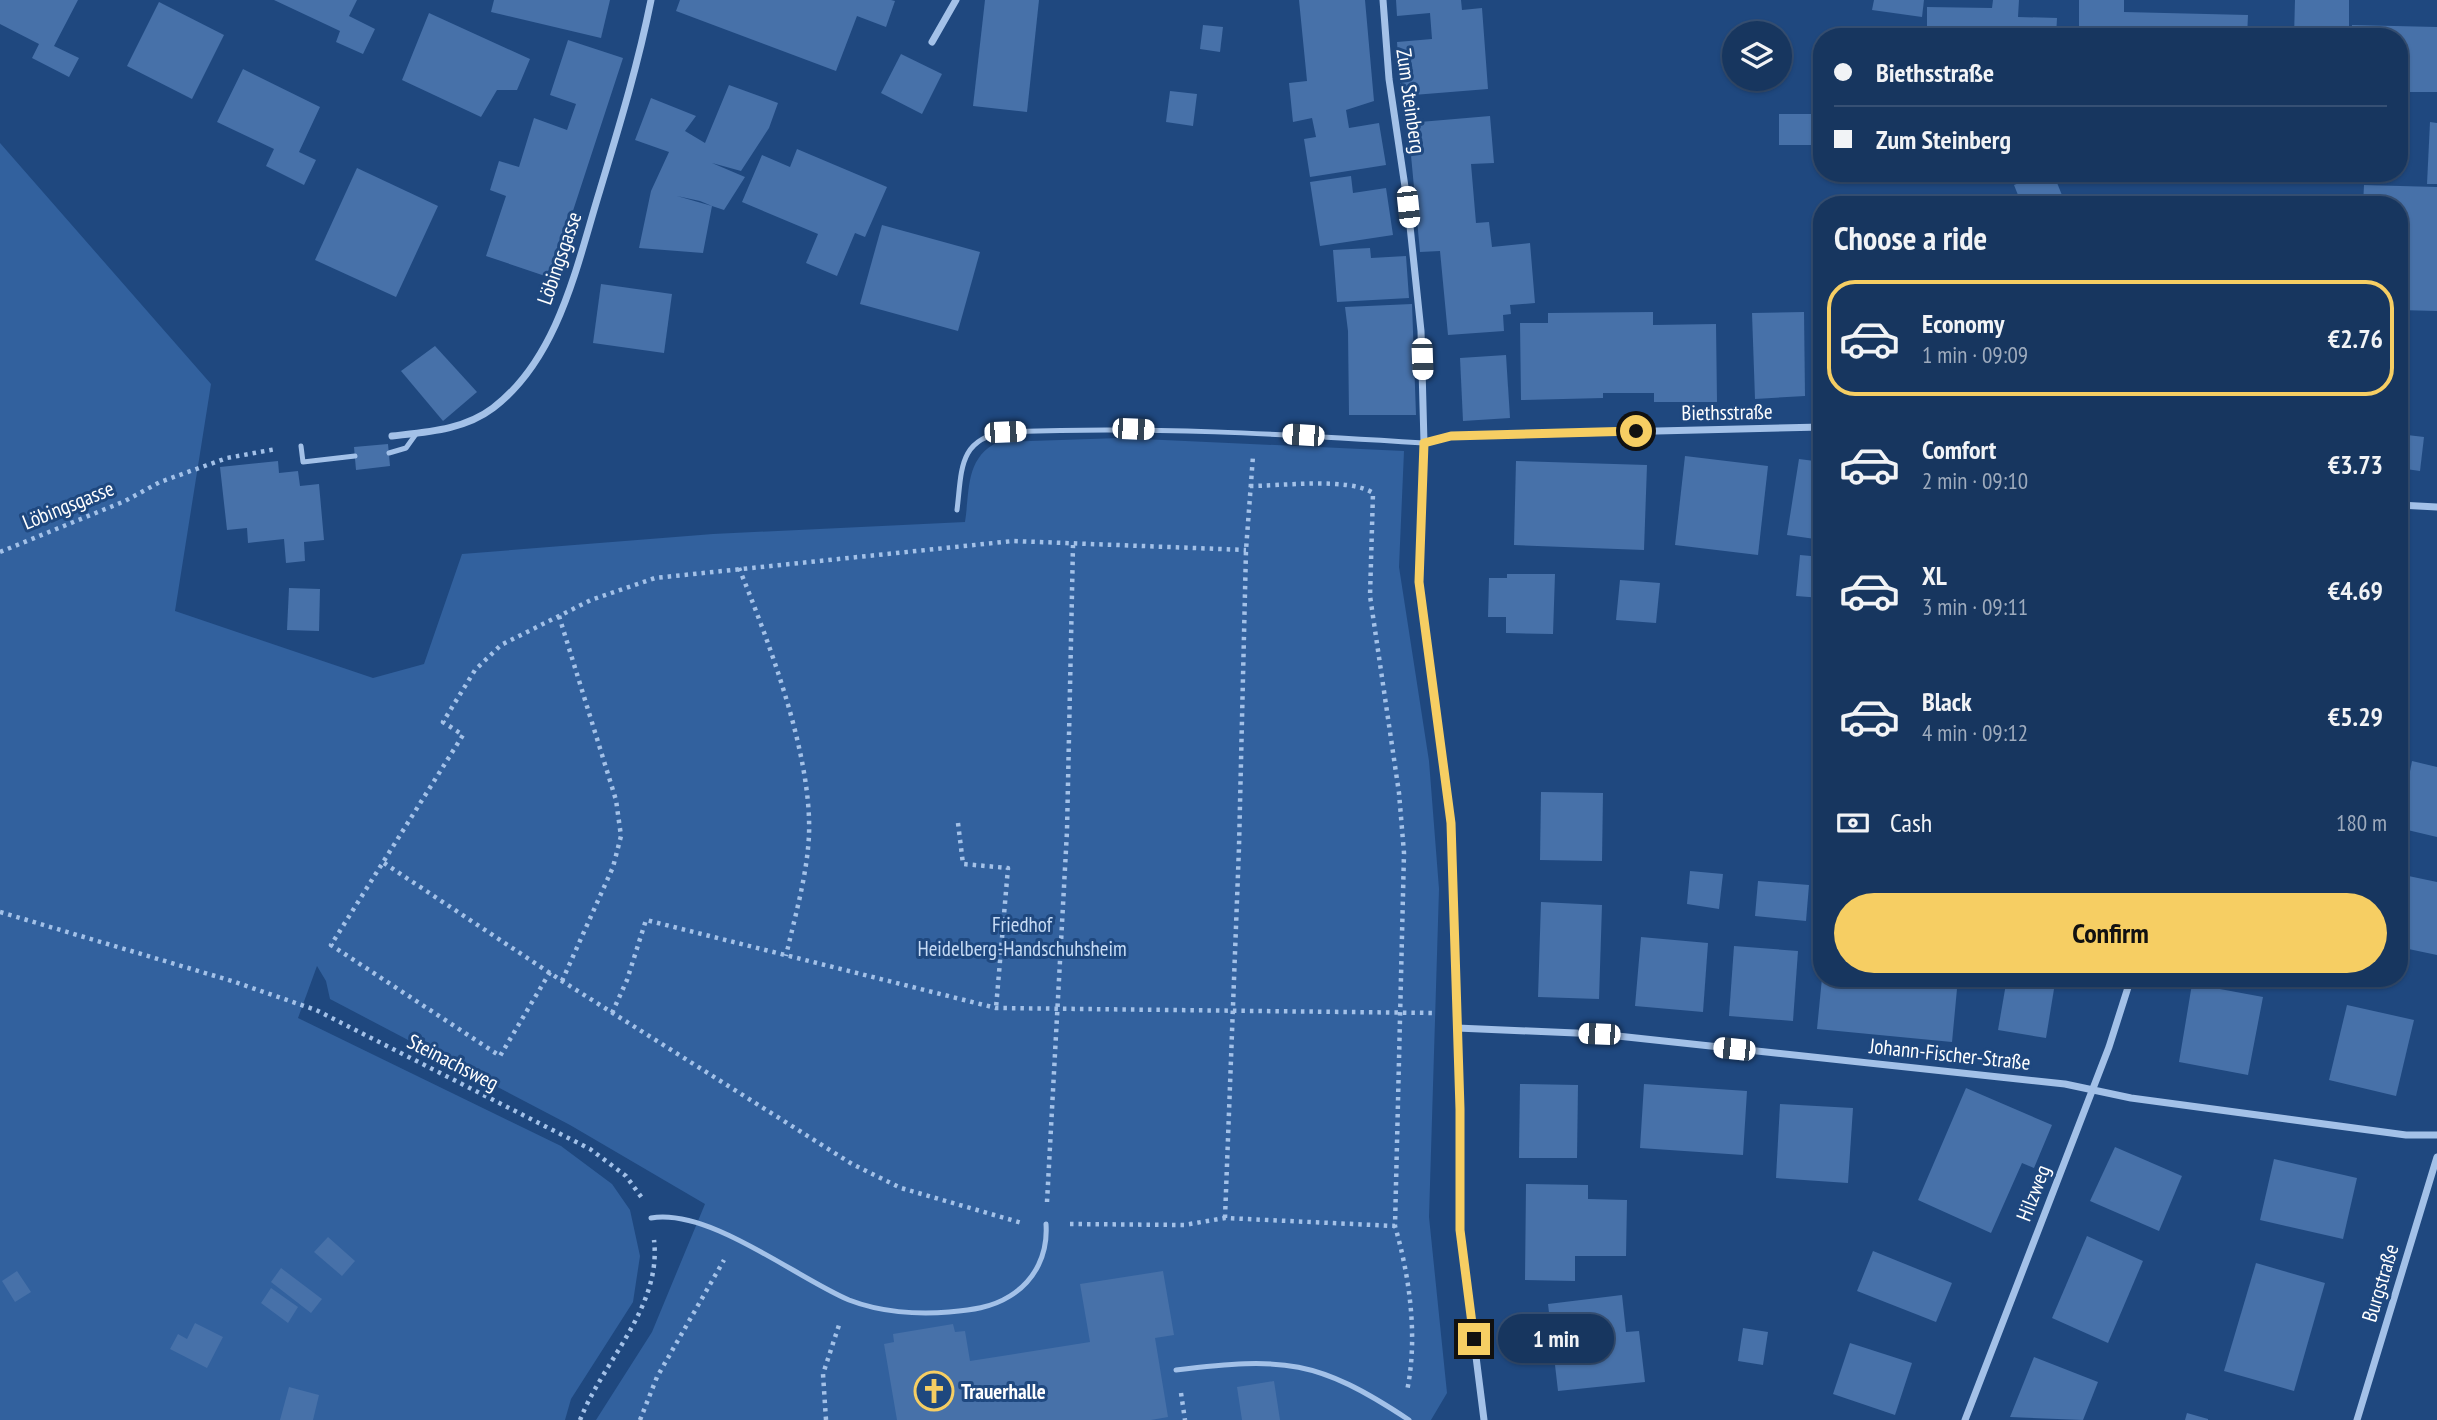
<!DOCTYPE html>
<meta charset="utf-8">
<style>
:root{--surface:#17365f;--page:#203e65;--text:#f1f3f6;--muted:#9eabbd;--line:#365074;--accent:#f6ce63}
body{margin:0;font-family:"PT Sans Narrow",sans-serif;background:var(--page);color:var(--text);height:100vh;display:flex;flex-direction:column;font-size:26px;white-space:nowrap}
*{box-sizing:border-box;margin:0}
p{font-size:23px;color:var(--muted)}
.icon{flex:none;width:38px;height:38px;fill:none;stroke:currentColor;stroke-width:2;stroke-linecap:round;stroke-linejoin:round}
.map{position:relative;flex:1;overflow:hidden}
.sheet{position:absolute;left:1813px;top:196px;width:595px;height:791px;display:flex;flex-direction:column;background:var(--surface);border-radius:28px;box-shadow:0 2px 5px #0004,0 0 0 2px var(--line)}
.sheet>*{flex:none}
.hud{position:absolute;left:1813px;top:28px;width:595px;height:154px;border-radius:28px;box-shadow:0 2px 5px #0004,0 0 0 2px var(--line);display:grid;align-content:center;height:154px;padding:0 21px;background:var(--surface)}
.buttons{position:absolute;left:1722px;top:21px;display:grid;gap:14px}
.buttons a{display:grid;place-items:center;width:70px;height:70px;border-radius:50%;background:var(--surface);box-shadow:0 2px 5px #0004,0 0 0 2px var(--line);font-size:35px}
.end{position:absolute;width:32px;height:32px;margin:-16px;border:9px solid #f6ce63;background:#111;box-shadow:0 0 0 4px #111}
.from{border-radius:50%}
.bubble{position:absolute;height:49px;border-radius:24px;background:var(--surface);box-shadow:0 2px 5px #0004,0 0 0 2px var(--line);font-size:23px;font-weight:800;line-height:49px;text-align:center}
.car{position:absolute;width:21px;height:42px;margin:-21px -10px;border-radius:9px;box-shadow:0 0 5px 2px #0007;background:linear-gradient(#fff 24%,#345 0 40%,#fff 0 76%,#345 0 86%,#fff 0)}
.hud b{display:flex;align-items:center;gap:24px;height:66px;font-size:26px}
.hud b+b{border-top:2px solid var(--line)}
.hud i{width:18px;height:18px;background:var(--text)}
ul{padding:0;list-style:none}
li{display:flex;align-items:center;gap:21px;height:116px;margin:0 14px 10px;padding:0 7px;border:4px solid transparent;border-radius:28px}
li div{flex:1}
li b{display:block;font-size:26px}
li em{font-style:normal;font-weight:800}
li.selected{border-color:var(--accent)}
li>.icon{width:63px;height:63px;stroke-width:1.5}
h2{padding:0 21px;font-size:32px;line-height:84px}
.pay{display:flex;align-items:center;gap:18px;height:77px;padding:0 21px;font-size:26px}
.pay p{margin-inline-start:auto}
.button{display:flex;gap:14px;margin-top:auto;padding:14px 21px}
.button a{flex:1;height:80px;border-radius:42px;background:var(--accent);color:#111;font-size:28px;font-weight:800;line-height:80px;text-align:center}
.map>svg:first-child{display:block}
.green{fill:#32619e}
.building{fill:#4771a9}
.lines{fill:none;stroke-linecap:round;stroke-linejoin:round}
.path{stroke:#a3c1e8;stroke-width:4.5;stroke-dasharray:3.5 5;stroke-linecap:butt}
.lane{stroke:#a3c1e8;stroke-width:5}
.street{stroke:#a3c1e8;stroke-width:7}
.route{stroke:#f6ce63;stroke-width:9}
.labels{text-anchor:middle;dominant-baseline:central;stroke-width:6;stroke-linejoin:round;paint-order:stroke}
.street-label{font-size:21px;fill:#fff;stroke:#1f487f}
.park-label{font-size:21px;fill:#c7dcf6;stroke:#1f487f}
.poi-label{font-size:21px;font-weight:bold;fill:#fff;stroke:#1f487f;text-anchor:start}
</style>
<div class="map">
<svg width="2437" height="1420" viewBox="0 0 2437 1420">
<rect width="100%" height="100%" fill="#1f487f"/>
<path class="green" d="M0,143L211,384L175,611L373,678L424,664L462,554L713,534L965,522C970,490 965,458 998,442L1120,438L1404,451L1399,567L1429,761L1439,889L1429,1217L1447,1393L1431,1420H596L652,1332L705,1204L570,1125L330,999L326,981L317,966L298,1018L561,1146L612,1184L630,1210L640,1256L633,1302L571,1399L565,1420H0Z"/>
<g class="building">
<polygon points="0,0 78,0 54,46 79,58 69,77 32,58 39,44 0,24"/>
<polygon points="274,0 357,0 349,16 375,29 363,54 336,42 340,31"/>
<polygon points="494,0 610,0 601,38 491,12"/>
<polygon points="680,0 891,0 895,1 886,27 857,16 836,71 676,11"/>
<polygon points="985,0 1039,0 1027,112 973,106"/>
<polygon points="1299,0 1365,0 1374,101 1346,110 1349,128 1379,123 1386,165 1310,177 1304,139 1316,137 1312,118 1293,122 1289,83 1307,81"/>
<polygon points="1396,0 1461,0 1462,10 1482,8 1488,89 1401,96 1397,42 1432,39 1430,13 1397,16"/>
<polygon points="1874,0 1924,0 1922,17 1872,10"/>
<polygon points="1993,0 2019,0 2018,17 2057,18 2056,37 1927,37 1927,7 1992,8"/>
<polygon points="2079,0 2124,0 2124,12 2248,15 2247,37 2123,37 2123,27 2079,27"/>
<polygon points="2295,0 2349,0 2349,37 2294,37"/>
<polygon points="159,2 224,35 192,99 127,66"/>
<polygon points="429,13 530,59 517,90 497,90 481,117 402,80"/>
<polygon points="1203,25 1223,27 1220,52 1200,49"/>
<polygon points="2352,25 2437,27 2437,92 2399,92 2399,37 2352,37"/>
<polygon points="568,40 623,58 551,278 486,256 506,196 490,190 499,161 519,167 534,118 567,130 576,104 550,95"/>
<polygon points="901,54 942,74 922,114 881,93"/>
<polygon points="243,69 320,107 299,152 316,160 304,185 266,166 274,149 217,122"/>
<polygon points="729,85 778,103 769,128 741,171 712,163 745,177 724,210 712,206 700,201 677,196 712,206 703,253 639,248 651,191 669,152 635,140 651,98 696,116 685,131 705,143"/>
<polygon points="1170,91 1197,94 1193,126 1166,122"/>
<polygon points="1779,114 1812,114 1811,145 1779,145"/>
<polygon points="1490,116 1494,163 1471,164 1476,223 1489,222 1492,247 1530,243 1535,303 1510,305 1511,314 1503,315 1504,331 1448,335 1440,251 1420,252 1408,123"/>
<polygon points="2430,122 2437,123 2437,184 2427,184"/>
<polygon points="797,149 887,187 865,237 855,233 837,276 806,263 818,234 742,202 762,155 790,167"/>
<polygon points="357,168 438,206 396,297 315,260"/>
<polygon points="2043,173 2053,173 2066,205 2022,205 2014,185"/>
<polygon points="1351,176 1353,193 1386,188 1393,235 1320,246 1310,182"/>
<polygon points="2364,185 2437,187 2437,311 2399,310 2399,205 2363,205"/>
<polygon points="882,225 980,252 958,331 860,304"/>
<polygon points="1370,248 1371,258 1406,256 1409,298 1337,302 1333,250"/>
<polygon points="601,284 672,294 664,353 593,343"/>
<polygon points="1412,304 1416,415 1349,415 1348,331 1345,307"/>
<polygon points="1653,312 1653,325 1716,324 1717,402 1654,402 1654,393 1603,393 1603,398 1521,400 1520,323 1548,323 1548,313"/>
<polygon points="1804,312 1805,396 1755,399 1752,313"/>
<polygon points="435,346 477,392 443,421 401,371"/>
<polygon points="1506,355 1510,418 1463,421 1460,358"/>
<polygon points="2399,434 2424,437 2420,471 2399,468"/>
<polygon points="388,444 390,466 356,470 354,447"/>
<polygon points="1685,456 1768,466 1758,555 1675,545"/>
<polygon points="1799,459 1822,462 1822,540 1787,535"/>
<polygon points="278,461 279,473 298,471 300,486 319,484 324,540 304,542 305,561 286,563 284,539 248,543 247,528 227,530 220,467"/>
<polygon points="1516,461 1647,465 1644,550 1514,545"/>
<polygon points="1800,555 1822,557 1822,598 1796,596"/>
<polygon points="1507,574 1555,574 1553,634 1506,633 1506,617 1488,617 1489,578 1507,578"/>
<polygon points="1620,580 1660,583 1656,623 1616,620"/>
<polygon points="289,588 320,589 319,631 287,630"/>
<polygon points="2399,695 2408,697 2400,733 2399,733"/>
<polygon points="2412,761 2437,767 2437,837 2399,828"/>
<polygon points="1541,792 1603,793 1602,861 1540,860"/>
<polygon points="1690,871 1723,874 1719,909 1687,904"/>
<polygon points="2399,874 2437,882 2437,955 2399,947"/>
<polygon points="1758,881 1809,885 1806,921 1755,916"/>
<polygon points="1541,902 1602,905 1599,999 1538,997"/>
<polygon points="1641,937 1708,943 1703,1012 1635,1006"/>
<polygon points="1734,946 1798,951 1793,1021 1729,1016"/>
<polygon points="1822,978 1958,978 1952,1042 1817,1029"/>
<polygon points="2007,978 2055,983 2046,1038 1998,1030"/>
<polygon points="2172,978 2210,978 2209,987 2263,997 2248,1075 2179,1062 2192,984 2171,981"/>
<polygon points="2347,1005 2414,1020 2396,1096 2329,1080"/>
<polygon points="1520,1084 1578,1085 1577,1158 1519,1158"/>
<polygon points="1644,1084 1747,1091 1743,1155 1640,1148"/>
<polygon points="1966,1088 2052,1125 2034,1168 2022,1163 1991,1233 1918,1200"/>
<polygon points="1780,1104 1853,1108 1848,1183 1776,1178"/>
<polygon points="2115,1147 2182,1176 2159,1231 2090,1201"/>
<polygon points="2274,1159 2357,1178 2343,1239 2260,1220"/>
<polygon points="1526,1184 1588,1185 1588,1199 1627,1200 1626,1256 1575,1256 1575,1281 1525,1280"/>
<polygon points="2087,1236 2143,1261 2108,1343 2052,1318"/>
<polygon points="328,1237 355,1261 342,1276 314,1252"/>
<polygon points="1873,1251 1952,1283 1936,1322 1857,1291"/>
<polygon points="2256,1263 2325,1283 2294,1391 2224,1371"/>
<polygon points="281,1268 322,1299 311,1313 271,1282"/>
<polygon points="17,1271 31,1292 15,1302 2,1281"/>
<polygon points="1163,1271 1174,1335 1155,1338 1168,1417 1151,1420 897,1420 884,1344 894,1342 893,1334 953,1324 955,1332 965,1331 970,1361 1090,1342 1080,1284"/>
<polygon points="271,1288 298,1307 288,1323 261,1303"/>
<polygon points="1622,1295 1626,1332 1639,1331 1645,1382 1558,1391 1548,1304"/>
<polygon points="195,1323 223,1337 207,1368 170,1349 178,1334 187,1339"/>
<polygon points="1743,1328 1768,1332 1763,1365 1738,1361"/>
<polygon points="1850,1343 1912,1363 1895,1415 1833,1394"/>
<polygon points="2034,1357 2098,1382 2083,1420 2010,1417"/>
<polygon points="1274,1381 1280,1420 1242,1420 1237,1387"/>
<polygon points="289,1387 319,1395 313,1420 280,1420"/>
<polygon points="2187,1413 2208,1419 2208,1420 2185,1420"/>
</g>
<g class="lines">
<g class="path">
<path d="M1250,486C1280,486 1349,477 1373,493L1370,596L1399,793L1404,853L1395,1226C1410,1278 1418,1338 1407,1391"/>
<polyline points="0,552 125,501 160,482 227,458 276,449"/>
<path d="M739,568C769,642 812,755 809,835C807,876 795,916 786,956"/>
<polyline points="559,616 616,800 621,836 613,867 562,981"/>
<polyline points="958,823 963,864 1008,868 996,1008"/>
<polyline points="384,863 562,981 852,1164 901,1188 1022,1223"/>
<polyline points="0,912 232,981 316,1010 590,1149 626,1176 642,1198"/>
<polyline points="550,972 500,1056 331,945 463,735 443,722 475,670 501,645 591,600 655,578 1013,541 1246,550"/>
<polyline points="612,1013 627,980 646,920 996,1008 1435,1013"/>
<polyline points="1047,1202 1067,831 1073,545"/>
<polyline points="1225,1218 1239,847 1246,550 1253,456"/>
<polyline points="1070,1224 1184,1225 1225,1218 1395,1226"/>
<polyline points="1181,1393 1185,1420"/>
<path d="M580,1420C603,1361 662,1307 654,1240"/>
<polyline points="640,1420 657,1377 724,1260"/>
<polyline points="826,1420 823,1374 840,1322"/>
</g>
<g class="lane">
<polyline points="301,446 303,462 355,456"/>
<polyline points="389,453 406,448 416,434"/>
<path d="M957,510C962,470 958,439 1005,432C1146,426 1284,434 1424,443"/>
<path d="M651,1218C709,1208 795,1277 849,1300C880,1312 917,1315 949,1312C971,1310 991,1308 1010,1296C1036,1280 1048,1253 1046,1224"/>
<path d="M1176,1370C1284,1357 1317,1359 1409,1420"/>
</g>
<g class="street">
<polyline points="1383,0 1389,79 1408,207 1421,331 1424,443 1419,581 1451,823 1460,1109 1460,1230 1484,1420"/>
<polyline points="932,42 956,0"/>
<path d="M392,436C427,432 464,430 493,408C559,358 577,264 600,190C619,127 638,65 651,0"/>
<polyline points="1424,443 1451,436 1822,427"/>
<polyline points="2399,505 2437,507"/>
<polyline points="1457,1028 1599,1034 2065,1084 2131,1098 2406,1135 2437,1135"/>
<polyline points="1965,1420 2109,1047 2131,978"/>
<polyline points="2357,1420 2437,1157"/>
</g>
</g>
<g class="lines">
<polyline class="route" points="1474,1339 1460,1230 1460,1109 1451,823 1419,582 1424,443 1451,436 1636,431"/>
</g>
<defs>
<symbol id="church-ring" viewBox="-11 -11 22 22"><circle r="9.5" fill="#1f487f" stroke="#f6ce63" stroke-width="1.5"/><path d="M-1.2-6h2.4v3.5h3.3v2.4h-3.3V6h-2.4V-.1h-3.3v-2.4h3.3Z" fill="#f6ce63"/></symbol>
</defs>
<g fill-rule="evenodd">
<use href="#church-ring" x="912" y="1369" width="44" height="44"/>
</g>
<g class="labels">
<g class="street-label">
<text transform="translate(1411 101) rotate(82)">Zum Steinberg</text>
<text transform="translate(559 258) rotate(-71)">Löbingsgasse</text>
<text transform="translate(1727 412) rotate(-1)">Biethsstraße</text>
<text transform="translate(68 505) rotate(-22)">Löbingsgasse</text>
<text transform="translate(1950 1054) rotate(6)">Johann-Fischer-Straße</text>
<text transform="translate(453 1062) rotate(27)">Steinachsweg</text>
<text transform="translate(2033 1193) rotate(-69)">Hilzweg</text>
<text transform="translate(2380 1283) rotate(-73)">Burgstraße</text>
</g>
<g class="park-label">
<text x="1022" y="924">Friedhof<tspan x="1022" dy="24">Heidelberg-Handschuhsheim</tspan></text>
</g>
<g class="poi-label">
<text x="961" y="1391">Trauerhalle</text>
</g>
</g>
</svg>
<div class="buttons">
<a><svg class="icon" aria-label="layers" viewBox="0 0 24 24"><path d="M12 4l9 5-9 5-9-5zM3 14l9 5 9-5"/></svg></a>
</div>
<i class="end from" style="left:1636px;top:431px"></i>
<i class="end" style="left:1474px;top:1339px"></i>
<div class="bubble" style="left:1498px;top:1314px;width:116px">1 min</div>
<i class="car" style="left:1408px;top:207px;rotate:174deg"></i>
<i class="car" style="left:1422px;top:359px;rotate:178deg"></i>
<i class="car" style="left:1133px;top:429px;rotate:92deg"></i>
<i class="car" style="left:1005px;top:432px;rotate:88deg"></i>
<i class="car" style="left:1303px;top:435px;rotate:274deg"></i>
<i class="car" style="left:1599px;top:1034px;rotate:272deg"></i>
<i class="car" style="left:1734px;top:1049px;rotate:276deg"></i>
<div class="hud">
<b><i class="from"></i>Biethsstraße</b>
<b><i></i>Zum Steinberg</b>
</div>
<section class="sheet">
<h2>Choose a ride</h2>
<ul>
<li class="selected"><svg class="icon" aria-label="car" viewBox="0 0 24 24"><path d="M5 17H2v-5l4-1 3-4h7l3 4 3 1v5h-3M9 17h6M6 11h13"/><circle cx="7" cy="17" r="2"/><circle cx="17" cy="17" r="2"/></svg><div><b>Economy</b><p>1 min · 09:09</p></div><em>€2.76</em></li>
<li><svg class="icon" aria-label="car" viewBox="0 0 24 24"><path d="M5 17H2v-5l4-1 3-4h7l3 4 3 1v5h-3M9 17h6M6 11h13"/><circle cx="7" cy="17" r="2"/><circle cx="17" cy="17" r="2"/></svg><div><b>Comfort</b><p>2 min · 09:10</p></div><em>€3.73</em></li>
<li><svg class="icon" aria-label="car" viewBox="0 0 24 24"><path d="M5 17H2v-5l4-1 3-4h7l3 4 3 1v5h-3M9 17h6M6 11h13"/><circle cx="7" cy="17" r="2"/><circle cx="17" cy="17" r="2"/></svg><div><b>XL</b><p>3 min · 09:11</p></div><em>€4.69</em></li>
<li><svg class="icon" aria-label="car" viewBox="0 0 24 24"><path d="M5 17H2v-5l4-1 3-4h7l3 4 3 1v5h-3M9 17h6M6 11h13"/><circle cx="7" cy="17" r="2"/><circle cx="17" cy="17" r="2"/></svg><div><b>Black</b><p>4 min · 09:12</p></div><em>€5.29</em></li>
</ul>
<div class="pay"><svg class="icon" aria-label="cash" viewBox="0 0 24 24"><path d="M3 7h18v10H3z"/><circle cx="12" cy="12" r="2"/></svg>Cash<p>180 m</p></div>
<div class="button"><a>Confirm</a></div>
</section>
</div>
